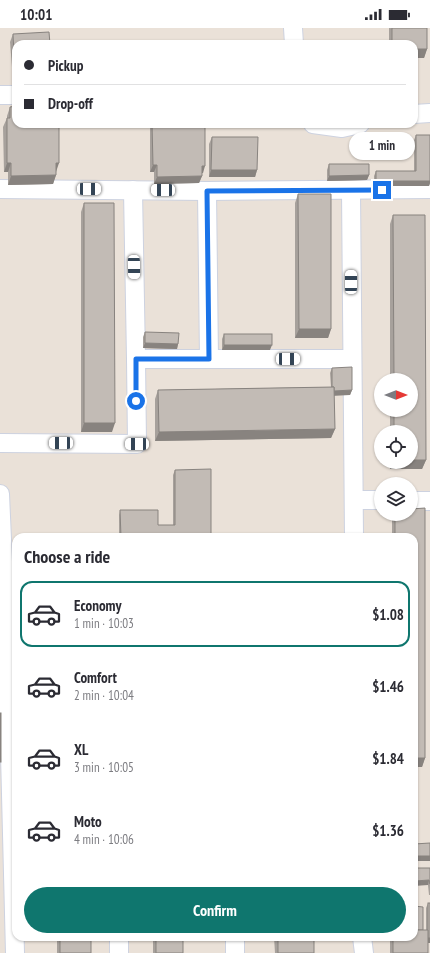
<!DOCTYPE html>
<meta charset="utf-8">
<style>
:root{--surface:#fff;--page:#f7f7f7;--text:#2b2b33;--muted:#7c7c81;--line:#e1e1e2;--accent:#0f766e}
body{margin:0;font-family:"PT Sans Narrow",sans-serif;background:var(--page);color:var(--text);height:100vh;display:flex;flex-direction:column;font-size:15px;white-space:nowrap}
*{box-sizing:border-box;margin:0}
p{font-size:13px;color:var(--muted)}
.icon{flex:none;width:22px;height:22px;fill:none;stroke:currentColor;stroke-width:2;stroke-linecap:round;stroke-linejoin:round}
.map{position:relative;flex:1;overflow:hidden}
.drawer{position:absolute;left:12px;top:505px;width:406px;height:408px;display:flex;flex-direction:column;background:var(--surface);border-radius:12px;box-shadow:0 1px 3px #0004}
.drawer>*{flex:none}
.guide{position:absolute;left:12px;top:12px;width:406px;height:88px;border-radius:12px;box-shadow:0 1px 3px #0004;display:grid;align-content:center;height:88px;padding:0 12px;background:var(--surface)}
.needle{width:26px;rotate:90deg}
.tools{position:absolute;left:374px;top:345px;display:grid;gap:8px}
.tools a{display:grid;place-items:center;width:44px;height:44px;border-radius:50%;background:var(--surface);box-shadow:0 1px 3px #0004;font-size:20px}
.end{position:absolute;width:18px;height:18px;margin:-9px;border:5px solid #1a73e8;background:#fff;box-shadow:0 0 0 2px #fff}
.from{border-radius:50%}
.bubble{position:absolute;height:28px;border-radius:14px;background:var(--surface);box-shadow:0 1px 3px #0004;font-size:13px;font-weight:700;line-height:28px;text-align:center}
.car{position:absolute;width:12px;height:24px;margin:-12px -6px;border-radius:5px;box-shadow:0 0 3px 1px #0007;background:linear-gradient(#fff 24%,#345 0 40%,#fff 0 76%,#345 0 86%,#fff 0)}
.guide b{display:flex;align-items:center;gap:14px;height:38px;font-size:15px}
.guide b+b{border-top:1px solid var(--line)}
.guide i{width:10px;height:10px;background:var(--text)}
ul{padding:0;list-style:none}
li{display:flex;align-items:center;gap:12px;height:66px;margin:0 8px 6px;padding:0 4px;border:2px solid transparent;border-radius:12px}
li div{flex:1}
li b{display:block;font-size:15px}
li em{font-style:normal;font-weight:700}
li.active{border-color:var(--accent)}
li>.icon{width:36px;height:36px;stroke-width:1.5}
h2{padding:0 12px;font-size:18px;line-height:48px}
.primary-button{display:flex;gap:8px;margin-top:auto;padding:8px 12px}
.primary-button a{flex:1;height:46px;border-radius:24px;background:var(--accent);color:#fff;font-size:16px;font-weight:700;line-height:46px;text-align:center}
.status{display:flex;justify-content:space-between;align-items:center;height:28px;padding:0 20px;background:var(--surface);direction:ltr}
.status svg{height:11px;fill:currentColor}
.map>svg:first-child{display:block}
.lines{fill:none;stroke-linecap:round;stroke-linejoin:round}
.minor-casing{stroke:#cdd2e0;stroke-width:20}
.minor{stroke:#fff;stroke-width:18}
.wall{fill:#a7a19c}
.shaded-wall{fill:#88837f}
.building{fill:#c2bbb5;stroke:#88837f}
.route{stroke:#1a73e8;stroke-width:5}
</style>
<div class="status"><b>10:01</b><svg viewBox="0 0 49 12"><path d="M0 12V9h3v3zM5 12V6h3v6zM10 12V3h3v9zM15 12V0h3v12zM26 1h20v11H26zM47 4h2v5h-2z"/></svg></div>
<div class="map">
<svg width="430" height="925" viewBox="0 0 430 925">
<rect width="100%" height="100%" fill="#eae1d8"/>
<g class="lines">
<defs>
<g id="minor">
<polyline points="293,0 294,16"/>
<polyline points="0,67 16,67"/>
<polyline points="414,86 430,85"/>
<polyline points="313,96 342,100 360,96"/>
<polyline points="0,161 207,163 430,161"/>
<polyline points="133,162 136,331 351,331"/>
<polyline points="351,162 354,509"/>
<polyline points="207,163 209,331"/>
<polyline points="0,415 137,416 136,331"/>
<polyline points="0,466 8,647 15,925"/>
<polyline points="354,472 381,472"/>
<polyline points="411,473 430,473"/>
<polyline points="119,909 119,925"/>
<polyline points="362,909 364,925"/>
<polyline points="235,925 235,909"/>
</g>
</defs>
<use href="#minor" class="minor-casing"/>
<use href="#minor" class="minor"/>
</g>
<g class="wall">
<polygon points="389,0 427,0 427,21 424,30 414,30 414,16 389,16"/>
<polygon points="13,6 16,51 13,51 10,14"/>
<polygon points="10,79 56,144 56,147 53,156 8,157 8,144 4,144 3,99 7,90 7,88"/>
<polygon points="151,96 205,96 203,145 202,145 202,148 199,155 154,156 154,144 150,144 150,100"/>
<polygon points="416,107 430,107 430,155 429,158 374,158 374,148 376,143 414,143 414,112"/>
<polygon points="212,109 257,142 255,149 209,149 209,116"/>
<polygon points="329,136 369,147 367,152 327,153 327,142"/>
<polygon points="298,166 331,301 328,310 295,310 295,175"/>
<polygon points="84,175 112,404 81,404 81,184"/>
<polygon points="393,187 426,432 422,441 390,441 390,434 411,434 411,404 390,404 390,382 411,382 411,352 390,352 390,196"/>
<polygon points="145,304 178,316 177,321 143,320 143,309"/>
<polygon points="224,306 270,322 222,322 222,311"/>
<polygon points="332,340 352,362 350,367 334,367 335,401 331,410 155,413 155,371 158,362 331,359 330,345"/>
<polygon points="175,442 211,509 119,509 119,487 120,482 158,497 173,497 173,447"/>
<polygon points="425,480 425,730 422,739 414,739 414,509 392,509 392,490 393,486 411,486 411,481"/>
<polygon points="414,840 430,840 430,867 429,867 428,857"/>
<polygon points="428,875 430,915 428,915 428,925 390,925 390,909 414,909 423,902 426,902 426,880"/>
<rect x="57" y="909" width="34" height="16"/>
<polygon points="154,909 183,909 183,925 153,925 153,912"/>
<polygon points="274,909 314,909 314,925 275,925"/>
</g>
<g class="shaded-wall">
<polygon points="414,21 427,21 424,30 414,30"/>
<polygon points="15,44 16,44 16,51 13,51"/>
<polygon points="7,135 11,135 8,144 4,144"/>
<polygon points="56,135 59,135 56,144"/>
<polygon points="153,137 157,137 154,144 150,144"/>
<polygon points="202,138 205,138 203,145 199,145"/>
<polygon points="211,142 257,142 255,149 209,149"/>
<polygon points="56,147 53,156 8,157 11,148"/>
<polygon points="369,147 367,152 327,153 329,148"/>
<polygon points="202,148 199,155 154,156 157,149"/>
<polygon points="376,153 430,153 430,155 429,158 374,158"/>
<polygon points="299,301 331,301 328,310 295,310"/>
<polygon points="145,315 178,316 177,321 143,320"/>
<polygon points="224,317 272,317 270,322 222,322"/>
<polygon points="352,362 350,367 331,368 333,363"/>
<polygon points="84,395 115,395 112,404 81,404"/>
<polygon points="335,401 331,410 155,413 159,404"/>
<polygon points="411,432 426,432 422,441 390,441 393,434 411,434"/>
<polygon points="414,730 425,730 422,739 414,739"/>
<rect x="414" y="828" width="16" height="5"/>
<polygon points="429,852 428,857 414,858 415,853"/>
<polygon points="428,910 430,910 430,915 426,915"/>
</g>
<g class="building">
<polygon points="392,0 427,0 427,21 414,21 414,16 392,16"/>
<polygon points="49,4 50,16 16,16 16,44 15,44 13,6"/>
<polygon points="16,78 16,96 59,96 59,135 56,135 56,147 11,148 11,135 7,135 7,90 10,90 10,79"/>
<polygon points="152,96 205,96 205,138 202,138 202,148 157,149 157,137 153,137"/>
<polygon points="416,107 430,107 430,153 376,153 376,143 416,143"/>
<polygon points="212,109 258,109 257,142 211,142"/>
<polygon points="329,136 369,136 369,147 329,148"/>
<polygon points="298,166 331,166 331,301 299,301"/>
<polygon points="84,175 114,175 115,395 84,395"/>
<polygon points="393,187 425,187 426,432 411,432 411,404 394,404 394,382 411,382 411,352 394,352"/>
<polygon points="145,304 179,305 178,316 145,315"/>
<rect x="224" y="306" width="48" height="11"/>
<polygon points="352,339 352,362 334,363 334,359 332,359 332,340"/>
<polygon points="334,359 335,401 159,404 158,362"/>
<polygon points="211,441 211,509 121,509 120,482 158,482 158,497 175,497 175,442"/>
<polygon points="425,480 425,730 414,730 414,509 395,509 395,486 411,486 411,481"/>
<rect x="0" y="685" width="1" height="49"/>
<polygon points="430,815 430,828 414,828 414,816"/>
<polygon points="414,840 430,840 430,856 429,852 415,853 416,864 414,865"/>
<rect x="428" y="875" width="2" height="35"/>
<polygon points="414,878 423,879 423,902 414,902"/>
<polygon points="414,902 428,902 428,925 393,925 393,909 414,909"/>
<rect x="60" y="909" width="31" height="16"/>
<rect x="156" y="909" width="27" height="16"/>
<rect x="278" y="909" width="36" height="16"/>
</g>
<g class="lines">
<polyline class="route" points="136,373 136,331 209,331 207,163 382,162"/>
</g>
</svg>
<div class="tools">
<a><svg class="needle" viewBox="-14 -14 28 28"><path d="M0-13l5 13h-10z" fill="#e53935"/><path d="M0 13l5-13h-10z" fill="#7c7c81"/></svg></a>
<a><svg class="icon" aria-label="locate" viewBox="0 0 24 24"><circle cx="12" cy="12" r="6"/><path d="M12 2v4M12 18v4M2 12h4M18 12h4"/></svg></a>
<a><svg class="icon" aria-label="layers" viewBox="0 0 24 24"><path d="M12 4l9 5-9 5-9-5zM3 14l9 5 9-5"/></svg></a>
</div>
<i class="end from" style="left:136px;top:373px"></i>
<i class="end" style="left:382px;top:162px"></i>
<div class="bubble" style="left:349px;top:104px;width:66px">1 min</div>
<i class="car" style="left:89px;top:161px;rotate:90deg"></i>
<i class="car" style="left:163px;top:162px;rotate:271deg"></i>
<i class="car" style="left:134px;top:239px;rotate:179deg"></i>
<i class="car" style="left:351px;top:254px;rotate:0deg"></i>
<i class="car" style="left:288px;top:331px;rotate:90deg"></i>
<i class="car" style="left:61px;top:415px;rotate:270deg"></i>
<i class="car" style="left:137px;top:416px;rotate:270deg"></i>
<div class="guide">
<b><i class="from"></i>Pickup</b>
<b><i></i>Drop-off</b>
</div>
<section class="drawer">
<h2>Choose a ride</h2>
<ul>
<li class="active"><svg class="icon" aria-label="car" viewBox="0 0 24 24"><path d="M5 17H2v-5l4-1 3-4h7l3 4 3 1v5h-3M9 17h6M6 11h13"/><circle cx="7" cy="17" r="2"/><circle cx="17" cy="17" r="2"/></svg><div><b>Economy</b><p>1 min · 10:03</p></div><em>$1.08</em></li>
<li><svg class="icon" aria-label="car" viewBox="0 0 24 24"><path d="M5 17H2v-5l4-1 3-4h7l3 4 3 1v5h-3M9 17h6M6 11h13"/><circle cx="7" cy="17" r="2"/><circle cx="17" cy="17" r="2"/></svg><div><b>Comfort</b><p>2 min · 10:04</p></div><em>$1.46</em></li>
<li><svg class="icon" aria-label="car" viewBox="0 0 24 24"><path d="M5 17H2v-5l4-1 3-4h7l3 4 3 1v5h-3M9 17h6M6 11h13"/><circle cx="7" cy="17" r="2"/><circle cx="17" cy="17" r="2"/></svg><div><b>XL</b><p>3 min · 10:05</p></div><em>$1.84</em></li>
<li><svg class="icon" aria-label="car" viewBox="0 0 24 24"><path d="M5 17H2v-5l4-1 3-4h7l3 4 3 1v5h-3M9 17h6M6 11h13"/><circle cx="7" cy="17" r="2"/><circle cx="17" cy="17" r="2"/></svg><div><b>Moto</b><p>4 min · 10:06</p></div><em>$1.36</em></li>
</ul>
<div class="primary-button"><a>Confirm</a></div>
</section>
</div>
